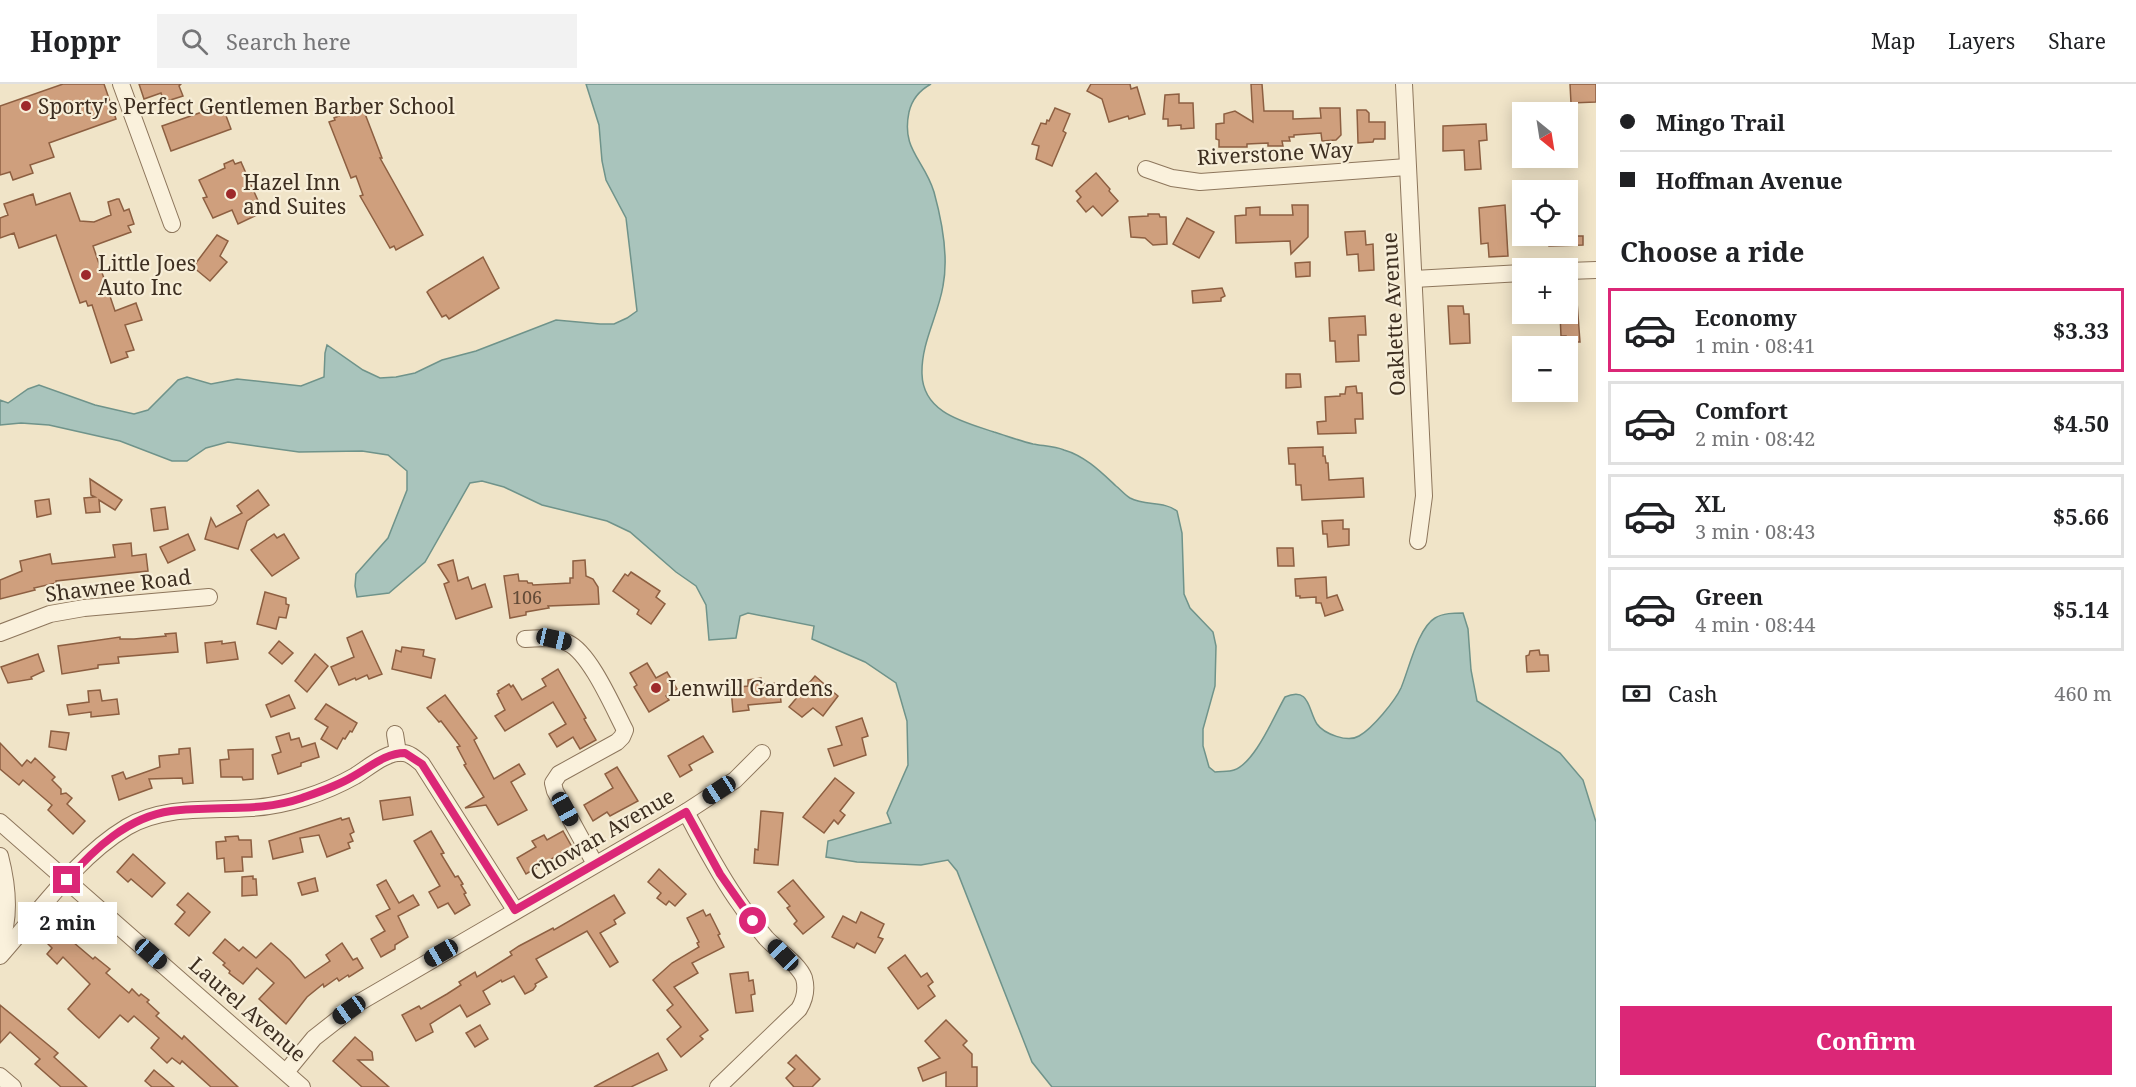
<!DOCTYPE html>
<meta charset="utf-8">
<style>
:root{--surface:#fff;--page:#f2f2f2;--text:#202124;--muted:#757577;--line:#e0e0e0;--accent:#db2777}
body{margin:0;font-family:"Noto Serif",serif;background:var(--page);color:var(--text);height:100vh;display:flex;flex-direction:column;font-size:22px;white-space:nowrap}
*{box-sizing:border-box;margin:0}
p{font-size:20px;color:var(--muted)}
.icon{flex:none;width:33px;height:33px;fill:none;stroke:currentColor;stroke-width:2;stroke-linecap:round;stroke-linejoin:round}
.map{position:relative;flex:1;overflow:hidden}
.sheet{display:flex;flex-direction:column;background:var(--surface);width:540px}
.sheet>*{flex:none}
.banner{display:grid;align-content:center;height:132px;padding:0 24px;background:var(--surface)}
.needle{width:39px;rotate:150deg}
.buttons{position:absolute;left:1512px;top:18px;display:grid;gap:12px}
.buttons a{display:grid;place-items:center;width:66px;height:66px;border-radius:0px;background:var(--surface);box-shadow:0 3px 15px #0003;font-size:30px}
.end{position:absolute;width:27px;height:27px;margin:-14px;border:8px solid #db2777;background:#fff;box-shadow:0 0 0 3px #fff}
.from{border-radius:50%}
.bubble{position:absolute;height:42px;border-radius:0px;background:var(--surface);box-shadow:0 3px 15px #0003;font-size:20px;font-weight:700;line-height:42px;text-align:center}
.car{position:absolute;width:18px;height:36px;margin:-18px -9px;border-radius:8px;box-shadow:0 0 4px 2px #0007;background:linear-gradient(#222 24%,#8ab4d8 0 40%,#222 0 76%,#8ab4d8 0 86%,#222 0)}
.banner b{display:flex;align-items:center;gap:21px;height:57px;font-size:22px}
.banner b+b{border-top:2px solid var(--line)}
.banner i{width:15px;height:15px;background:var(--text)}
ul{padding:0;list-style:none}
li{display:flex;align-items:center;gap:18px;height:84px;margin:0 12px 9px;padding:0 12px;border:3px solid var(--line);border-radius:0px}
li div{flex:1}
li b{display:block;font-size:22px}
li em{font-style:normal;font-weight:700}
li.on{border-color:var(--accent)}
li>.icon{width:54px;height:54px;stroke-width:1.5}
h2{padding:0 24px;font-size:27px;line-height:72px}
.pay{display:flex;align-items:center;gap:15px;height:66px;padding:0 24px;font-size:22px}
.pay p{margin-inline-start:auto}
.button{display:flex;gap:12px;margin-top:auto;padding:12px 24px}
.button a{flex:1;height:69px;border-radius:0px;background:var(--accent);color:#fff;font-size:24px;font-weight:700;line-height:69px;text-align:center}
header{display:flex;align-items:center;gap:36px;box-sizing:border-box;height:84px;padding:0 30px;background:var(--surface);border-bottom:2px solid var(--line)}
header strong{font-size:28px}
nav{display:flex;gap:33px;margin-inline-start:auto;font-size:21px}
.search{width:420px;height:54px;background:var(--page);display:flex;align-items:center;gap:15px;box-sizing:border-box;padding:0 21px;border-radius:0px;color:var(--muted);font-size:22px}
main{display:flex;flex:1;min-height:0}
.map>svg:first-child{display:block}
.water{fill:#a9c4bc;stroke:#6f938a;stroke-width:1.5}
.building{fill:#cf9f7d;stroke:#8d5f41;stroke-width:1.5}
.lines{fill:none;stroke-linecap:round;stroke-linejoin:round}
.minor-casing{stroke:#8d765c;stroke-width:18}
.minor{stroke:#faf1dc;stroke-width:16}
.route{stroke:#db2777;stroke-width:8}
.poi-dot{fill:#9e2a2b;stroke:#f7eed8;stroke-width:2}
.labels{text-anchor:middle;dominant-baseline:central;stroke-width:4.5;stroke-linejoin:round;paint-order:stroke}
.number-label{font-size:18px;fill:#624a37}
.poi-label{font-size:21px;fill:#3d2e20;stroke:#f7eed8;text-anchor:start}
.street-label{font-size:21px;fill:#3d2e20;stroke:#f7eed8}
</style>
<header>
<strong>Hoppr</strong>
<div class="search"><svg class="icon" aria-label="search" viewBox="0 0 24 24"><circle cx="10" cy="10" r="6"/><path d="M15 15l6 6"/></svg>Search here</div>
<nav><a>Map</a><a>Layers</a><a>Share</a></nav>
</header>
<main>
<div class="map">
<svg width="1596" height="1003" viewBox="0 0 1596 1003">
<rect width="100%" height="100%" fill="#f0e4c8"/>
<path class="water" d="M586,0H931C920,6 912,15 909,28C901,66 924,75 934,108C942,137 949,171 943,202C938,232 921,259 922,290C923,329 964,338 994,348C1007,352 1020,357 1033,360C1043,362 1054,362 1064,366C1085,372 1101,388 1116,402C1120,405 1125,411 1130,414C1145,422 1164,417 1177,427L1182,449L1184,510L1190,524L1213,548L1216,562L1215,602L1203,645V662L1209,683L1215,688C1221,687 1229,688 1234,686C1255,679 1274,632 1285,613C1310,602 1308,626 1317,640C1324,650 1348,659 1359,652C1372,645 1395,617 1401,604C1409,585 1418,544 1435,534C1443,529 1454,529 1463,529L1468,545L1471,586L1477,617L1560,669L1583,696L1596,738V1003H1052L1032,978L957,787L948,776L921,781L857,778L826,773L828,757L891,739L887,729L908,681L907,637L896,599L865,578L812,555L814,542L748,529L740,532L736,554L709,556L706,521L696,502L676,488L630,448L607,437L542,421L504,403L482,397L470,399L425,478L389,509L357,513L355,502L356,490L388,454L407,406V387L388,371L362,367L299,368L228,358L206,364L187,377H172L120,357L49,341L21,339L0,341V316L8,319L28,305L39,301L95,321L134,330L148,326L178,296L187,293L211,300L237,295L301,302L324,293L325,269L327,261L363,286L380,294L396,293L415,289L442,276L476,267L556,236L600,240H614L627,234L637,227L626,134L606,96L602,77L599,41Z"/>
<g class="building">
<polygon points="63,0 104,0 116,35 49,59 54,73 30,81 33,89 13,96 10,88 0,91 0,22"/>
<polygon points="139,0 181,0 179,2 183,12 164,18 161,9 144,15"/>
<polygon points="1091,0 1130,0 1131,5 1137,3 1145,30 1129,35 1128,32 1109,38 1102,15 1087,7"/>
<polygon points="1251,0 1262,0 1264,27 1293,27 1293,35 1321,34 1320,24 1340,24 1341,51 1336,56 1322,57 1321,49 1294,51 1294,53 1289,53 1290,57 1282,57 1283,62 1268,62 1268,59 1247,60 1247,63 1219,63 1219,56 1216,55 1216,40 1224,39 1224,30 1235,27 1253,38"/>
<polygon points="1570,0 1596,0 1596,18 1571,19"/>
<polygon points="1179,10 1179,19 1193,19 1194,44 1181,45 1181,41 1168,42 1168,35 1163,35 1165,11"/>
<polygon points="222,21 231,45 171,67 162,42"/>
<polygon points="362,22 382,74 380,74 423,151 396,166 394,162 390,164 360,112 363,111 356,92 351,94 329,38 335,36 334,34"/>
<polygon points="1055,24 1070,30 1063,47 1066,49 1052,82 1036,75 1039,62 1032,60 1041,39 1046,40 1047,36 1049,37"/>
<polygon points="1357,26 1366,26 1369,29 1369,38 1385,38 1385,55 1374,55 1373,58 1358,59"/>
<polygon points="1486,40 1487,56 1479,57 1481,85 1465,86 1464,66 1443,67 1443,42"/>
<polygon points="233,76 235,80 241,78 263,128 238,140 232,126 213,134 203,114 207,113 199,96 225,84 224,80"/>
<polygon points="1096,89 1110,105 1109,107 1118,117 1102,132 1093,122 1086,128 1077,117 1081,113 1076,107"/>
<polygon points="70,109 80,137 94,138 111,131 108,118 117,115 119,115 124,127 129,125 134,140 128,142 131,148 93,162 115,227 136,219 142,236 125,241 134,266 126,268 128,273 111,279 92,221 88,222 86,217 80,219 56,151 19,164 14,149 0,154 0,134 8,131 4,120 33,110 36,121"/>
<polygon points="1292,121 1308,121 1308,153 1291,170 1290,157 1236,159 1235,132 1246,131 1246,124 1260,123 1260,131 1293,131"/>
<polygon points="1505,121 1508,172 1489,173 1488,159 1481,160 1479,124"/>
<polygon points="1148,130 1159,130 1160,133 1166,133 1167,160 1153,161 1145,154 1131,153 1129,133 1148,132"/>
<polygon points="1187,134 1214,148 1199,174 1173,160"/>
<polygon points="1365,147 1366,161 1373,160 1374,186 1359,187 1358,170 1347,171 1345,148"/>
<polygon points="217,151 228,157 220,172 227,178 210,197 193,183"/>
<polygon points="1549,152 1583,152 1583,161 1549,162"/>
<polygon points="483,173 499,204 449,235 446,231 442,233 427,208 429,206"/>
<polygon points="1310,178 1310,192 1296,193 1295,179"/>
<polygon points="1222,204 1225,212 1221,214 1221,217 1193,219 1192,207"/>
<polygon points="1576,204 1580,258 1566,258 1566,252 1561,252 1560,230 1568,230 1568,205"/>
<polygon points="1448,222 1463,222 1464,230 1469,230 1470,259 1450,260"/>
<polygon points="1365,232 1366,251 1358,251 1359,277 1336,278 1335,257 1330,257 1329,234"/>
<polygon points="1286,290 1300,290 1301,303 1286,304"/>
<polygon points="1356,302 1357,309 1362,309 1363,335 1355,335 1356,349 1318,350 1317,338 1326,337 1325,313 1340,312 1340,310 1345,310 1346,303"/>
<polygon points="1323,363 1323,372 1325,372 1326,379 1328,379 1329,396 1363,394 1364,413 1302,416 1301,401 1296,401 1295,380 1289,380 1288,364"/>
<polygon points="90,395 122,416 115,426 99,416 100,428 86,429 84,414 95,413 91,411"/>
<polygon points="258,406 269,421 247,437 238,465 205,455 211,434 216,443 242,429 237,422"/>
<polygon points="49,415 51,430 37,433 35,417"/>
<polygon points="165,423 168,445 154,447 151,425"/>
<polygon points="1343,436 1343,445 1349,445 1349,461 1328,463 1327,450 1323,450 1322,437"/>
<polygon points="188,450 195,466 168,479 160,463"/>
<polygon points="274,450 277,454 284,450 299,474 272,492 251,466"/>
<polygon points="131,459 132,472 146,470 148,487 56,497 56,499 34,504 35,506 0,515 0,496 22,487 20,477 50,470 52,480 115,473 113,461"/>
<polygon points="1277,464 1293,464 1294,482 1278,482"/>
<polygon points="453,476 458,497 468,493 472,505 485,500 492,523 456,535 444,500 449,498 438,481"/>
<polygon points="585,476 586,492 593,495 598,503 599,520 548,522 549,524 526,528 526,531 510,534 504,492 518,490 519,497 527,497 528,499 532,499 533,501 570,499 570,494 573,494 573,477"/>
<polygon points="631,488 660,507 656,513 665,520 651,540 637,530 639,526 613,507 625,490 628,492"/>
<polygon points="1326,493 1327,514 1337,511 1343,526 1325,532 1321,519 1316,519 1316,513 1300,514 1300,512 1296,512 1295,495"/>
<polygon points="265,508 286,514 286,520 289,521 286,534 279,533 276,545 257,540"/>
<polygon points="362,547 382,590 369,595 367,591 356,596 355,594 339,601 331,583 354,573 347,554"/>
<polygon points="176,549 178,568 118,573 119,579 98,581 98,584 62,590 58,562 120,553 120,555 134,555 166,552 165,550"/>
<polygon points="222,557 222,560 235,558 238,575 207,579 205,559"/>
<polygon points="279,557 293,569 282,580 269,569"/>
<polygon points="402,563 424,566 423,572 435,575 431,594 392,585 396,566 401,568"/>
<polygon points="1539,566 1540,571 1548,571 1549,587 1527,588 1526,572 1529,571 1530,567"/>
<polygon points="38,570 44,587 31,593 32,595 8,599 1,583"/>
<polygon points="315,570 328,582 307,608 295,597"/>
<polygon points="647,579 656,594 667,588 677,605 666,612 669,616 649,628 634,603 637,601 630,589"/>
<polygon points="558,585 586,634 584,635 596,656 580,665 573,653 557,663 549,650 566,640 553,618 505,647 495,632 505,626 497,610 499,609 498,607 509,600 511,603 513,601 522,616 546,602 542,595"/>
<polygon points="815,592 838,612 823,632 813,624 802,633 789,623"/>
<polygon points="761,594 762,600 779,599 781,618 748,621 749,626 733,628 731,604 748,602 748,596"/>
<polygon points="100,606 102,617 117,615 119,630 91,633 91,628 69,631 67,621 89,618 88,607"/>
<polygon points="289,611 295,624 271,633 266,621"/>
<polygon points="445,611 477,654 474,656 494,695 519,680 525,690 511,698 527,726 498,741 486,721 465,724 484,713 464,681 466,680 457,663 460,662 441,637 439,638 427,624"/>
<polygon points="326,620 357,639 352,648 350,647 345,655 343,654 337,665 321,655 328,643 315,635"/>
<polygon points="862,634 868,652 862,654 866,671 834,682 828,665 842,661 836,643"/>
<polygon points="51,647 69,649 66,666 49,663"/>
<polygon points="289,649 291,656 299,654 302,663 315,659 319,673 301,679 301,682 278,690 272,671 281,668 276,653"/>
<polygon points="703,652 713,668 689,681 692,686 680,693 668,672"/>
<polygon points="0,659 22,682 27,676 31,679 35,674 55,693 52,696 61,705 61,710 66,709 72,714 67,720 85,737 73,750 48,726 52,721 23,696 19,701 0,685"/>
<polygon points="190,664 193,699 183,700 182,694 149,695 152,704 119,716 112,692 123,688 126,695 160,683 159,672 179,670 179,665"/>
<polygon points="253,665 253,695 243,696 242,693 221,693 220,676 229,675 228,666"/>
<polygon points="617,683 638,717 610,732 607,728 593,737 584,721 613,704 605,690"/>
<polygon points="835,694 854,709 840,727 845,731 838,740 834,736 824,749 803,733"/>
<polygon points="410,713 413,731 383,736 380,717"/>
<polygon points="761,727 783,729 778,781 754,779 755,765 758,766"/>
<polygon points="341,734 342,736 349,734 354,748 350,750 353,757 348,759 350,764 327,773 319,751 300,754 303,768 273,775 269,757"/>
<polygon points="431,747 444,769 441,770 455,793 458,792 463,800 461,801 466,809 464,810 470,821 455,830 448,819 438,824 429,808 440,802 414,757"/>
<polygon points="563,747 572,763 526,790 517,774 536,763 532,757 544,751 547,756"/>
<polygon points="238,752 239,756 251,756 252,773 242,773 243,787 225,788 224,774 217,775 216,758 226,757 225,753"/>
<polygon points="133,770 165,799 152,813 131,795 128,798 117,788"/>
<polygon points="659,785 686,810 675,822 669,817 666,821 657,814 661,809 648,798"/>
<polygon points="253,792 253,795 256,795 257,811 242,812 242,793"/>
<polygon points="315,794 318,807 302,811 298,799"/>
<polygon points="386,796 399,819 413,811 419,821 398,832 408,853 395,861 395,865 381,873 371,855 385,847 376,832 390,825 377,801"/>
<polygon points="793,796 824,833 803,850 794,840 797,837 787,824 790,822 778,808"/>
<polygon points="188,809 210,828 189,852 175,840 185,828 177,821"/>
<polygon points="614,811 625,829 614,836 616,840 600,849 618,878 610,883 587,847 536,875 547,893 535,900 536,902 533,906 525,910 514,892 502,898 501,896 483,907 490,920 467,933 460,921 430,940 433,948 416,957 402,931 419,922 421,925 447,910 461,901 459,898 475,888 477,893 504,876 512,871 510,868 519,862 553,844 554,846"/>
<polygon points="703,826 706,832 710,830 720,850 718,851 724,863 692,879 698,889 674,903 708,946 700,952 703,955 681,973 667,955 681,943 667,926 673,921 653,896 672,879 699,863 697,859 699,858 687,834"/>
<polygon points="861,828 884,840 878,853 883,855 875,869 857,859 854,864 832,853 843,832 856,839"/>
<polygon points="58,839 75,856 73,858 93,875 95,873 110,885 106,889 129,909 132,905 139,912 141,910 149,916 147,918 159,929 156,932 182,955 184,952 238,1003 211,1003 182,977 180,980 172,974 167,979 151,964 159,954 134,932 128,938 120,931 99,954 77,934 68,925 90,900 63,873 57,880 47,870 52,864 44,856"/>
<polygon points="225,855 239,867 243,863 256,874 271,859 290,876 305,894 330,877 326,871 342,859 353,876 357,874 363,884 349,893 348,891 339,897 337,894 324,903 323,900 307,913 286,940 259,915 274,899 257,884 243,900 229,889 230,887 223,881 225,879 213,869"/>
<polygon points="905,871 921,893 927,889 933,898 928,902 935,912 918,925 888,884"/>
<polygon points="748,888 749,897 753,896 755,910 751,911 753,927 736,929 730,890"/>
<polygon points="0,921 58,969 54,973 87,1003 61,1003 35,980 40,975 10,948 0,959"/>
<polygon points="946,936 967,957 963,961 972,970 972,983 977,983 977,1003 946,1003 946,988 923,997 918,984 940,974 925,957"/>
<polygon points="480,941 488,955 475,963 466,949"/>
<polygon points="355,953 372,968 373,976 358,976 389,1003 362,1003 333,977"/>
<polygon points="658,969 667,986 631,1003 594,1003"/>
<polygon points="796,971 820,995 812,1003 794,1003 786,994 795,985 788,979"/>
<polygon points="154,986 174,1003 152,1003 145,997"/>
</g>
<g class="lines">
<defs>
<g id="minor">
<polyline points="121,0 172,140"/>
<polyline points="1404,0 1424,412 1418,457"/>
<polyline points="1146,85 1172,94 1200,98 1407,83"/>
<polyline points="1568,187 1596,186"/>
<polyline points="1414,195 1522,189"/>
<polyline points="0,549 50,530 84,524 209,513"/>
<path d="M525,555C539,554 555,553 568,559C590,569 613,623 625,646L622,653L617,658L559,690L553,699L555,707L595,780"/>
<polyline points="395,650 398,669"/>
<path d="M686,728C703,759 719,791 740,820C748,832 757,843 766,854C776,865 799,880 804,894C807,905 805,915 799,925L718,1003"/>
<polyline points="0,738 302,1003"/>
<path d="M0,772C7,799 11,833 0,860"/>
<path d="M0,872C39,828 77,773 127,743C164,721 210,727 251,724C286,722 325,709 355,692C368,684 387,667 403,669C410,669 417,676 422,680L515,826"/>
<polyline points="286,988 314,954 360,918 686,728 735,696 762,669"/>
<polyline points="0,992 13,1003"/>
</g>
</defs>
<use href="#minor" class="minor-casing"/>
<use href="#minor" class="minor"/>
</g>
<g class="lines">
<path class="route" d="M67,796C94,765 128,733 171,727C215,721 259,729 302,714C319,708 337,702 352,693C369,684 385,669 405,669L422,680L515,826L686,728L720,790L753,837"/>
</g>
<g class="poi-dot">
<circle cx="26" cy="22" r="6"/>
<circle cx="231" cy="110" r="6"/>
<circle cx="86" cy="191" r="6"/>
<circle cx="656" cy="604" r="6"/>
</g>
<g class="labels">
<g class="number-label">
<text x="527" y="513">106</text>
</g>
<g class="poi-label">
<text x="38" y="22">Sporty's Perfect Gentlemen Barber School</text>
<text x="243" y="98">Hazel Inn<tspan x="243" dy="24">and Suites</tspan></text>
<text x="98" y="179">Little Joes<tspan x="98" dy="24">Auto Inc</tspan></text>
<text x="668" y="604">Lenwill Gardens</text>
</g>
<g class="street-label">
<text transform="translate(1275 69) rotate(-3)">Riverstone Way</text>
<text transform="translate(1393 230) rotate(-93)">Oaklette Avenue</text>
<text transform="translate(118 501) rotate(-7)">Shawnee Road</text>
<text transform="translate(602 750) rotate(-30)">Chowan Avenue</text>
<text transform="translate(248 925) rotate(41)">Laurel Avenue</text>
</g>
</g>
</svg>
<div class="buttons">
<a><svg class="needle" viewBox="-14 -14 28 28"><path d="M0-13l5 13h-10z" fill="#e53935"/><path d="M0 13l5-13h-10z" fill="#757577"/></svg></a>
<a><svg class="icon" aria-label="locate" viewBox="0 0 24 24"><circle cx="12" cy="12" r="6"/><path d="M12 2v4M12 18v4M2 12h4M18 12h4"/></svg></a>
<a>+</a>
<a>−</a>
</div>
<i class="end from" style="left:753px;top:837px"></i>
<i class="end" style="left:67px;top:796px"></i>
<div class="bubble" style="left:18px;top:818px;width:99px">2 min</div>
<i class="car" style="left:554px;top:555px;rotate:103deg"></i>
<i class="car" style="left:719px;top:706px;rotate:237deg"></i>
<i class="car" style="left:565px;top:725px;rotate:151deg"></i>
<i class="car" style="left:441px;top:869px;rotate:240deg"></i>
<i class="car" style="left:151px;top:870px;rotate:131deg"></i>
<i class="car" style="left:783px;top:871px;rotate:316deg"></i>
<i class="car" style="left:349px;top:926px;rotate:235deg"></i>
</div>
<section class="sheet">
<div class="banner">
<b><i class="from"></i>Mingo Trail</b>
<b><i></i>Hoffman Avenue</b>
</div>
<h2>Choose a ride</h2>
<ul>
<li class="on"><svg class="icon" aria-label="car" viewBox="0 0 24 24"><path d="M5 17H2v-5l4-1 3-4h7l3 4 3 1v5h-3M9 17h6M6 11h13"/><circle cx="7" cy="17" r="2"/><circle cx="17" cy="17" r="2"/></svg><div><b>Economy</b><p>1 min · 08:41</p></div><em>$3.33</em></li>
<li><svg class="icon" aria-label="car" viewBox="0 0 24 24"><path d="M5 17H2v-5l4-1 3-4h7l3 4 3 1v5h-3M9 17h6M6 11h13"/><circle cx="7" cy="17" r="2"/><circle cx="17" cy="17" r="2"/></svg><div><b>Comfort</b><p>2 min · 08:42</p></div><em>$4.50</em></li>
<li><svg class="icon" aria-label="car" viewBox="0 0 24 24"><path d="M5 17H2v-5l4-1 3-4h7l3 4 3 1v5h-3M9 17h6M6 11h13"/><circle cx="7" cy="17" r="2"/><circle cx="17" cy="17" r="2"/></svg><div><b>XL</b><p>3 min · 08:43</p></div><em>$5.66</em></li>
<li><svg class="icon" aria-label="car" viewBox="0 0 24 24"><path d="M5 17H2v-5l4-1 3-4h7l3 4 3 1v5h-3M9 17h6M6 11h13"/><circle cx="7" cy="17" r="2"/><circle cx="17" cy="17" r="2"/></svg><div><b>Green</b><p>4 min · 08:44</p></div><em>$5.14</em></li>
</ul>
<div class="pay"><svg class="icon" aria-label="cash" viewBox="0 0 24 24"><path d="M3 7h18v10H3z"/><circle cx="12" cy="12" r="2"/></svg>Cash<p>460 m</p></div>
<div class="button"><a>Confirm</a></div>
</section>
</main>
